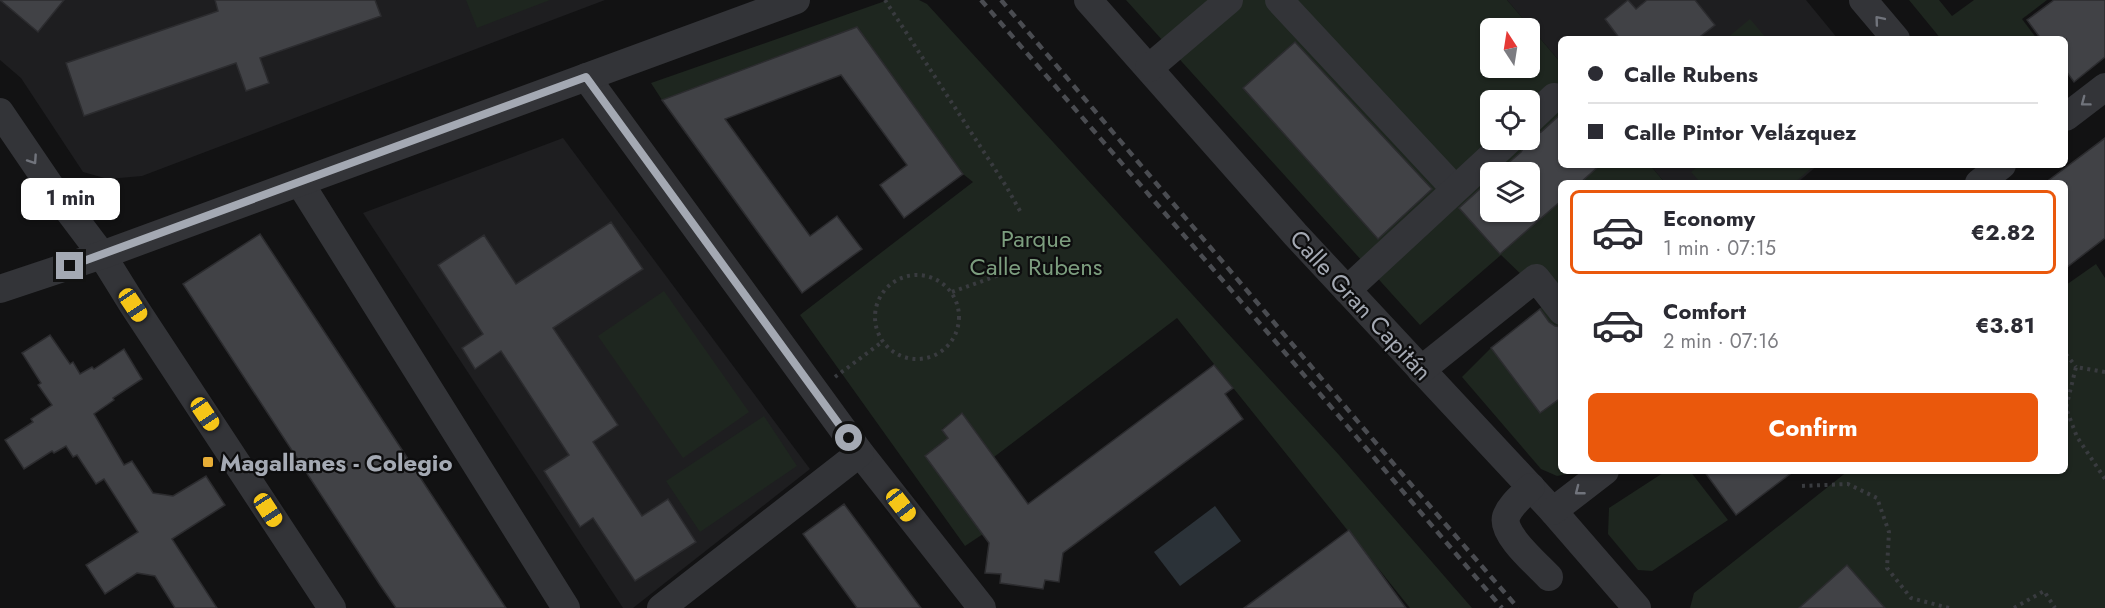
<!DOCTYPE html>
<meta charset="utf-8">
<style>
:root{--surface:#fff;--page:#f2f2f3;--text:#2b2b33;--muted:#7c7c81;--line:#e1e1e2;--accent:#ea580c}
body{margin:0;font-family:Jost,sans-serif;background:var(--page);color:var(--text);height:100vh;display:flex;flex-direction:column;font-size:22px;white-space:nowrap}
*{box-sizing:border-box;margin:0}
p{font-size:20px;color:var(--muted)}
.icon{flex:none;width:33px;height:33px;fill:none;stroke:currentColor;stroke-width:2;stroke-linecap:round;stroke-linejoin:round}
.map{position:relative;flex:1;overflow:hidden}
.sheet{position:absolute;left:1558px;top:180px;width:510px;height:294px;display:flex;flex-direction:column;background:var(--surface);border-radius:9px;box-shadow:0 2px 4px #0004}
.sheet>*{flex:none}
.banner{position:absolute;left:1558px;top:36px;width:510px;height:132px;border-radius:9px;box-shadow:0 2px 4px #0004;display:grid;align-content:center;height:132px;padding:0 30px;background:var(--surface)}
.needle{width:39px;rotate:348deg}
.buttons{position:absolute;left:1480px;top:18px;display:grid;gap:12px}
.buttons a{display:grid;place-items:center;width:60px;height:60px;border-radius:9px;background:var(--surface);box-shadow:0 2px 4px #0004;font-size:30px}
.end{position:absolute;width:27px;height:27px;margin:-14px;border:8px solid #a4a9b3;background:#111;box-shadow:0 0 0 3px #111}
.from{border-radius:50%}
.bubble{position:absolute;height:42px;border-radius:9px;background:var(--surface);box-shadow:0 2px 4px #0004;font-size:20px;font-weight:700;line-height:42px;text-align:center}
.car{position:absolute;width:18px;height:36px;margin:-18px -9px;border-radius:8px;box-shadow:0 0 4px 2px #0007;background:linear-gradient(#f5c518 24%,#345 0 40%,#f5c518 0 76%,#345 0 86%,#f5c518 0)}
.banner b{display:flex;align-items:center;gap:21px;height:57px;font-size:22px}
.banner b+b{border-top:2px solid var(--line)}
.banner i{width:15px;height:15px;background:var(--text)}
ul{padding:10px 0 0;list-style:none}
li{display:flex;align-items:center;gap:18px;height:84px;margin:0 12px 9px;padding:0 18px;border:3px solid transparent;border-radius:9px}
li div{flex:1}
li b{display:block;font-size:22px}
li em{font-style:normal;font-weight:700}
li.current{border-color:var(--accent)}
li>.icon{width:54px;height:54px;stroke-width:1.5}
.button{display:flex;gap:12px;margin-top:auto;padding:12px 30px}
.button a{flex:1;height:69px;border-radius:9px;background:var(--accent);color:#fff;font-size:24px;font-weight:700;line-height:69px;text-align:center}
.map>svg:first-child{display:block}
.built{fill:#1e1e20}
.green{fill:#1e261f;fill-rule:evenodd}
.water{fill:#2b3238}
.building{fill:#414246;stroke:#2c2c2f;stroke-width:1.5}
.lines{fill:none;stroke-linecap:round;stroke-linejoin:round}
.path{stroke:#393b3f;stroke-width:4;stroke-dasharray:3 4.5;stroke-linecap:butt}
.minor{stroke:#333438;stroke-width:28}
.rail{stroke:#4a4c51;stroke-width:4.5;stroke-dasharray:8 6;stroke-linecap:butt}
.oneway{stroke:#71747c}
.route{stroke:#a4a9b3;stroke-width:8}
.poi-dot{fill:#e7ad36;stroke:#0d0d0e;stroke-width:2}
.labels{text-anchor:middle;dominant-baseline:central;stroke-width:4.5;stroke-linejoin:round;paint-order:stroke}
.park-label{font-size:24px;fill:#7c9d7e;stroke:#0d0d0e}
.street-label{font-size:24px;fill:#a4a9b3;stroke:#0d0d0e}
.poi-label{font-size:24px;font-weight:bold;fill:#a4a9b3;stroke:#0d0d0e;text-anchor:start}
</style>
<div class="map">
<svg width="2105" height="608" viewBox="0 0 2105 608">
<rect width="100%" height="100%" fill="#121213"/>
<g class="built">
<polygon points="0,0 605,0 142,176 108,179 83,172 21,78 0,60"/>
<polygon points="1507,0 1806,0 1838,39 1562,39 1561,63"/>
<polygon points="563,138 810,469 633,608 623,608 363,213"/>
<polygon points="1650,165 1818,165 1797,183 1665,183"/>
</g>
<g class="green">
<polygon points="466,0 550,0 477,28"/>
<polygon points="888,0 919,0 927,4 1339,455 1472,608 1410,608 1177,318 994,457 962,413 942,429 948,438 925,456 983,534 965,546 800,315 973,182 963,174 857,27 662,100 651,83"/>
<path d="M1126,0H1507L1561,63L1562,165H1650L1665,183H1562V471H1583L1557,476L1541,469L1462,377L1491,348L1549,301L1501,255L1420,325ZM1491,28H1530V68H1491ZM1491,100H1530V140H1491ZM1491,172H1530V212H1491Z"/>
<polygon points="1909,0 1939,0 1952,16 1974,0 2047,0 2022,19 2037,39 1941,39"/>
<polygon points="1750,19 1767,39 1726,39"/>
<polygon points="1699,165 1815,165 1794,183 1701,183 1691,172"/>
<polygon points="2096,264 2105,278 2105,608 1690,608 1694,593 1848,471 2066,471 2066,285"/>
<polygon points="664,291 749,412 683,458 598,336"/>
<polygon points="764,416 797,466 700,532 666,481"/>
<polygon points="1666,471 1690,471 1728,520 1652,571 1638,570 1608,534 1609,508"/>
</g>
<polygon class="water" points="1215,506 1241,541 1180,586 1154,552"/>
<g class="building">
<polygon points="0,0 64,0 38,32"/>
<polygon points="215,0 375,0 381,16 260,58 269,83 246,91 236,63 84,116 66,63 218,11"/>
<polygon points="1628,0 1636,9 1647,0 1695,0 1715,25 1697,39 1620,39 1605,19"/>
<polygon points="2054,0 2105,0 2105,57 2074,82 2066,71 2066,39 2041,39 2027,20"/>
<polygon points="857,27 963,174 904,218 880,185 907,165 841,75 725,119 810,236 837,216 862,249 802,293 662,100"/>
<polygon points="1295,42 1432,189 1378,239 1243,88"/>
<polygon points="1562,113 1562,165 1600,165 1580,183 1562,183 1562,200 1500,254 1459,208 1491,179 1491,212 1530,212 1530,172 1498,172 1521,152 1525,145 1525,140 1530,140 1530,136 1541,132"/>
<polygon points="2105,138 2105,238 2066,268 2066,183 2045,183"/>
<polygon points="611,222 643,269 553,328 618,425 593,442 642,516 668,499 696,542 635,581 593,518 580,527 544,471 569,455 501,351 475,369 462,348 483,334 438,265 484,235 516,284"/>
<polygon points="260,234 341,357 506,608 396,608 380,585 183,284"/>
<polygon points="1540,309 1549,322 1555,326 1562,327 1562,397 1540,413 1491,348"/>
<polygon points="50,335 70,364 73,362 80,374 92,367 94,369 124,349 142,379 113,398 114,400 94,414 124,465 132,461 153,493 173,496 206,476 225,505 172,539 217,608 175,608 155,576 137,573 105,594 86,565 138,532 104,479 96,484 77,455 73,457 66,446 54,453 52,451 24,469 5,440 33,422 31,419 52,405 38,385 41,383 22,353"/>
<polygon points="1214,365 1233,388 1225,394 1243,419 1063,553 1059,582 1045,580 1043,589 1000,583 1001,574 985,573 989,543 925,456 948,438 942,430 962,413 1028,504"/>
<polygon points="1704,471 1794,471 1736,515"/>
<polygon points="844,504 921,608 857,608 803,534"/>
<polygon points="1349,530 1406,608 1244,608"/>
<polygon points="1847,565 1885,608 1799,608"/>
</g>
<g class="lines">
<g class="path">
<polyline points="885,0 1006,186 1020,211"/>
<circle cx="917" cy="317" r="42"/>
<polyline points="952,292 999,275"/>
<polyline points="2066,354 2076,367"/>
<polyline points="2105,372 2076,367 2066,408 2077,437 2105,479"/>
<polyline points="835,377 882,342"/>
<polyline points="1802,486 1848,484 1877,498 1889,532 1887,568 1911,598 1949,608"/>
<polyline points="2014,608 2044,591 2055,608"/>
</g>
<g class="minor">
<polyline points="1088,0 1295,234 1553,511 1637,608"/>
<polyline points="1279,0 1455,189"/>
<polyline points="1863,0 1896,39"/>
<polyline points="1149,68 1229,0"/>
<polyline points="586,77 860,453 982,608"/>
<polyline points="0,112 53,190 102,255 133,305 332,608"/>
<polyline points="2066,117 2105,87"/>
<polyline points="1530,120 1554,97"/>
<polyline points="300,183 566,608"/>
<polyline points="1979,183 2002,165"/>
<polyline points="0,289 102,255 796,0"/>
<polyline points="1347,290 1509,140"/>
<polyline points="1421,370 1536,278 1562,311"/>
<path d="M1531,487C1522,496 1510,505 1506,517C1501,534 1538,565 1549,577"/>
<polyline points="1553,511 1605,471"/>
<polyline points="661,608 860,453"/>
</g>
<g class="rail">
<polyline points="981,0 1281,348 1502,608"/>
<polyline points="1001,0 1409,482 1518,608"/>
</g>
</g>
<defs><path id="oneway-chevron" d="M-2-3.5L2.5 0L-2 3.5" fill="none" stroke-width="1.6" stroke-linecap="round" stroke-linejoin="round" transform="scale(1.5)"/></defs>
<g class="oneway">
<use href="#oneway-chevron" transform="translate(1879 20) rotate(-130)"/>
<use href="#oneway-chevron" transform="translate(2085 102) rotate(143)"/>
<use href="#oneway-chevron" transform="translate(33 160) rotate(56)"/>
<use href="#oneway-chevron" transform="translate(1579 491) rotate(142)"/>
</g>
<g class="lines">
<polyline class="route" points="70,266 586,77 849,438"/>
</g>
<rect class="poi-dot" x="202" y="456" width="12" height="12" rx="3"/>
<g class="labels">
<g class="park-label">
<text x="1036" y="238">Parque<tspan x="1036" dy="28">Calle Rubens</tspan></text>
</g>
<g class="street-label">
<text transform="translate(1361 305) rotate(47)">Calle Gran Capitán</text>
</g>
<g class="poi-label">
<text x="220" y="462">Magallanes - Colegio</text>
</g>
</g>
</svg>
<div class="buttons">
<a><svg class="needle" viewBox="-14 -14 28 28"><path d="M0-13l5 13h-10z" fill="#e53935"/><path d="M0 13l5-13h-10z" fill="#7c7c81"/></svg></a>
<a><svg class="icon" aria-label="locate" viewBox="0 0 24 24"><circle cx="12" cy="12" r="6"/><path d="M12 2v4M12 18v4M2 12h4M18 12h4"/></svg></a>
<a><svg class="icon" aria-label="layers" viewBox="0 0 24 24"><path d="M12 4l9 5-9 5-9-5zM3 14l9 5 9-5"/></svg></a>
</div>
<i class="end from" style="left:849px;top:438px"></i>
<i class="end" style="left:70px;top:266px"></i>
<div class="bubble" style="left:21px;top:178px;width:99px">1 min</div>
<i class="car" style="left:133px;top:305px;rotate:146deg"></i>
<i class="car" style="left:205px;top:414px;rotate:146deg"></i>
<i class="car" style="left:901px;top:505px;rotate:142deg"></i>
<i class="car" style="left:268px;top:510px;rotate:147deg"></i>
<div class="banner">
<b><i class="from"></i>Calle Rubens</b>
<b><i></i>Calle Pintor Velázquez</b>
</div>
<section class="sheet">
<ul>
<li class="current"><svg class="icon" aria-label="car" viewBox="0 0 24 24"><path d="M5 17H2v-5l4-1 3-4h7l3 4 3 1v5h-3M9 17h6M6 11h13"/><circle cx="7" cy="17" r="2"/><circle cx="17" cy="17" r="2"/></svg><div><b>Economy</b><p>1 min · 07:15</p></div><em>€2.82</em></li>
<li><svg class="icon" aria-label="car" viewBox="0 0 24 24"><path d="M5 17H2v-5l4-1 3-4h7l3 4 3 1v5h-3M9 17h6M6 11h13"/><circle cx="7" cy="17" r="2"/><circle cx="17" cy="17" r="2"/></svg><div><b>Comfort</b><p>2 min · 07:16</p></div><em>€3.81</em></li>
</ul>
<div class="button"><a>Confirm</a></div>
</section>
</div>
